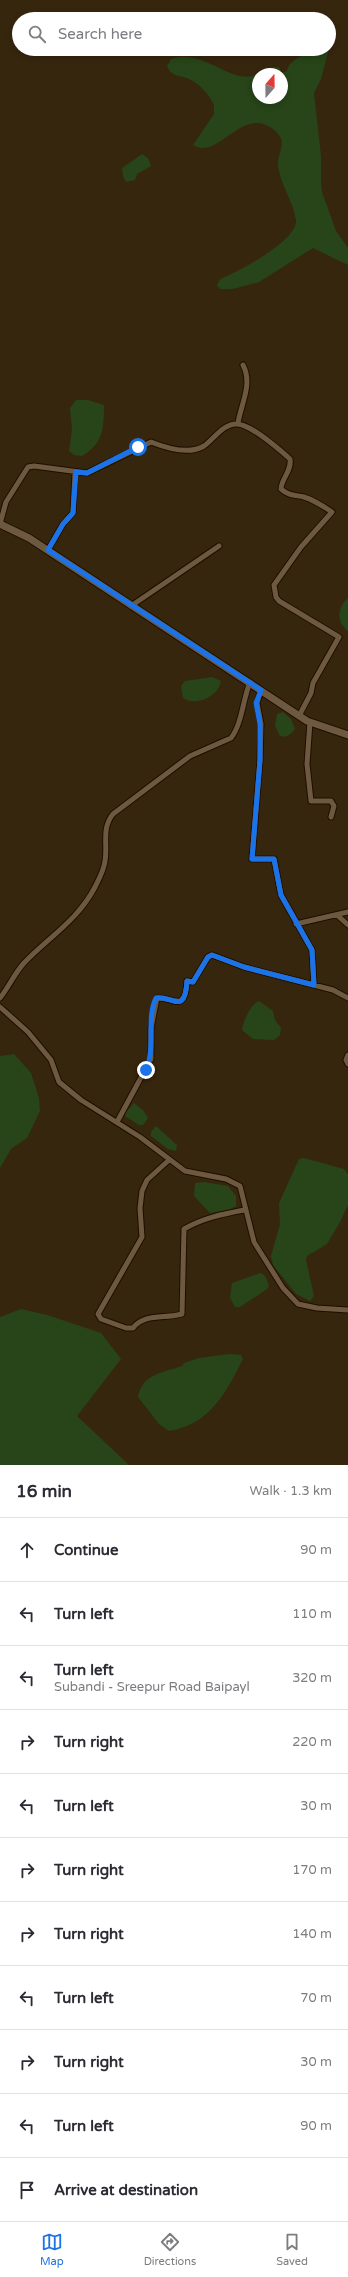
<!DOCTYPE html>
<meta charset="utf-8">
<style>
body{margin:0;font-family:"Varela Round",sans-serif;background:#f2f2f3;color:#2b2b33}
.compass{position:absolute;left:252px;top:68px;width:36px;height:36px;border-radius:50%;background:#fff;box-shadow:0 2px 6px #0003;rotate:20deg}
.stop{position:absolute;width:12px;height:12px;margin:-9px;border:3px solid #1a73e8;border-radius:50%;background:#fff}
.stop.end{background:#1a73e8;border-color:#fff;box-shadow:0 1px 4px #0008}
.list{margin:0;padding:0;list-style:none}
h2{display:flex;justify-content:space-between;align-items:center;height:52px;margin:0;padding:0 16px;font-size:17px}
h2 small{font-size:13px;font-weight:400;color:#7c7c81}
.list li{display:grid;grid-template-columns:26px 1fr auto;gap:12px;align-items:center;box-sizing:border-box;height:64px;padding:0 16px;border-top:1px solid #e1e1e2}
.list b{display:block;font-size:15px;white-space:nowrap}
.list p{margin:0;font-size:13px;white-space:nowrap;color:#7c7c81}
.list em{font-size:13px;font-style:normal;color:#7c7c81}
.icon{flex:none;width:22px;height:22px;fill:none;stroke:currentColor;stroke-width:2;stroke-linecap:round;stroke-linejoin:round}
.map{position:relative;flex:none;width:348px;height:1465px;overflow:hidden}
.search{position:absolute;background:#fff;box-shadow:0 2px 6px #0003;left:12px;right:12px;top:12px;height:44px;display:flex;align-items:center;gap:10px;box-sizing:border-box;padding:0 14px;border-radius:22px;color:#7c7c81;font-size:15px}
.sheet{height:756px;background:#fff}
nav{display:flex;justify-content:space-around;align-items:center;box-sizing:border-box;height:56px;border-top:1px solid #e1e1e2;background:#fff;font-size:11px;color:#7c7c81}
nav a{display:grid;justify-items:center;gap:2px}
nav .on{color:#1a73e8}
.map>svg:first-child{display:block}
.water{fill:#274518}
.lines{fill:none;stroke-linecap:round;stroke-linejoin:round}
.street-casing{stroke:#1e0e00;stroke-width:7}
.secondary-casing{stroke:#1e0e00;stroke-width:9}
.street{stroke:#6d5940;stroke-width:5}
.secondary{stroke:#6d5940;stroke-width:7}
.route{stroke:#1a73e8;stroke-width:5}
</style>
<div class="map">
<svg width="348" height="1465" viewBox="0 0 348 1465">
<rect width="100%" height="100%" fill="#37260e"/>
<!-- water -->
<path class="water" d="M312,49H329L321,79L314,93L321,156V182L322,192L336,231L348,248V265L313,248L259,282L233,289H221L217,286L220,279C237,272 298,241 296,220C293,201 280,184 278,165C277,152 290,142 273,129C242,105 218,161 193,145L214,114V105C209,94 199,83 187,78C178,75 172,77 167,66L171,59C206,48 231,87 258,74V98H282V74H259L269,68L279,67L282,73L287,71C290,58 303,58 312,49Z
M142,154L148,158L151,166L137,174L135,180L126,182L123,176L122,168Z
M76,400H88L104,405C104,428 103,444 82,456L74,455L69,451L72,430L70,408Z
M348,598V631C336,622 337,608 348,598Z
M212,677L221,681C219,696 196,707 183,698L181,686L185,681Z
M283,712L291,719L295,729C290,735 287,738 280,736L275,726L277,714Z
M259,1001L273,1011L275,1020L281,1028L280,1035L274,1040L253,1039L242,1030C243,1021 251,1004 259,1001Z
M14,1054L31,1073L39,1098L40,1111L27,1138L11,1149L0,1168V1056Z
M134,1103L143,1110L148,1118L143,1125H139L125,1116L126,1112Z
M156,1126L177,1145L176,1151L168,1149L151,1136V1132Z
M304,1158L344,1169L348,1174V1205L340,1222L327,1244L307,1256L306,1260L314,1296L310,1301L296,1294L273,1265L271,1256L280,1224L279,1203L299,1159Z
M204,1182L228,1186L236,1196V1206L229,1210L210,1213L194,1196L195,1183Z
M260,1273C266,1274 267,1281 269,1286L267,1289L240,1307H235L230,1298L232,1283Z
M21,1309L47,1315L101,1333L121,1359L77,1416L129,1465H0V1317Z
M229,1354L241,1355L243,1359C226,1393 209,1425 169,1431L159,1424L138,1397C142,1374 162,1373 182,1366L184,1363L199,1358Z"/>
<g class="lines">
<defs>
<path id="street" d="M238,423C241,404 253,384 243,365
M0,524L6,502L28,467L34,466L87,473L151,442C166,448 189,455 204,446C214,439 223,424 236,424C249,423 280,450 290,459C292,471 281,479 281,489C289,496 295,495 304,497C314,500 323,506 332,512L301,547L274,585L276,597L279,601L339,637L313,683L311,693L299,716
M48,550L63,524L73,513L75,473
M131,606L219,546
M261,690L257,703L261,724L260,760L252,859H274L281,895L312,950L314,985
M310,722L307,764L311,801H331L334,806L331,817
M337,915L348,925
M296,924L348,912
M0,998C9,987 14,974 24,963C49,937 78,920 95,887C99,879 104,870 105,861C108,845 101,829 113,814L190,756L231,738C242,724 243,699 250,682
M0,1007L28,1032L51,1060L59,1082L81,1100L140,1137L185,1171L226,1179L240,1186L254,1242L283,1288L298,1304L317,1308L348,1310
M348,1055L346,1060L348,1064
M117,1122L151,1059V1028L157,998C172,996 185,1015 187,981L193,982L208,957L212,955L244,967L333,990L348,998
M169,1160L147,1180L142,1191L140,1208L142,1237L98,1314L101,1319L126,1328H133C144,1313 165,1319 182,1314L184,1229C203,1218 223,1214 244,1210"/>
<path id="secondary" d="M0,524L29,538L307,721L348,735"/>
</defs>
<!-- street casing -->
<use href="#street" class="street-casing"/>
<!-- secondary casing -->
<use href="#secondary" class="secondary-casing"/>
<!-- street -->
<use href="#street" class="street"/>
<!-- secondary -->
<use href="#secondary" class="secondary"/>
</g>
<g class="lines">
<!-- route -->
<path class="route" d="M138,447L87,473L76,472L73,513L63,524L48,550L261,690L256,703L260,724V760L252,859H274L281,895L312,950L314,985L244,967L212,955L208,957L193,982L187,981C185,1016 172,995 156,998C146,1018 156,1048 146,1070"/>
</g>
</svg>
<svg class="compass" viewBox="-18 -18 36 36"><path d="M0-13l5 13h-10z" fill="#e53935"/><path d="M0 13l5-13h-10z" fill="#7c7c81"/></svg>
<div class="stop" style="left:138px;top:447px"></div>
<div class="stop end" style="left:146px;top:1070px"></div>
<div class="search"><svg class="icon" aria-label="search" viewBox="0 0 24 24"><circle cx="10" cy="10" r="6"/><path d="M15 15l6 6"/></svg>Search here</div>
</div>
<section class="sheet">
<h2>16 min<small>Walk · 1.3 km</small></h2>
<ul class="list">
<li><svg class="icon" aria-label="ahead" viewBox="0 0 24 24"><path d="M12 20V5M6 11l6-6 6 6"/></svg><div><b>Continue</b></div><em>90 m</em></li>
<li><svg class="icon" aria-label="left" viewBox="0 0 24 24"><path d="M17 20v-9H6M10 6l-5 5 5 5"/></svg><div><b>Turn left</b></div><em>110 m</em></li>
<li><svg class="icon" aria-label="left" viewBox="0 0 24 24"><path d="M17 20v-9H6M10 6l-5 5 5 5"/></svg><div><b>Turn left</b><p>Subandi - Sreepur Road Baipayl</p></div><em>320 m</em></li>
<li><svg class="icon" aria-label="right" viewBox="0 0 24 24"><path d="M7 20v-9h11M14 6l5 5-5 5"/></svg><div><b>Turn right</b></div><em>220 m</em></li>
<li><svg class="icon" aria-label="left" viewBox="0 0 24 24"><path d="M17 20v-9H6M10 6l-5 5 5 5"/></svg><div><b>Turn left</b></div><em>30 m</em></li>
<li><svg class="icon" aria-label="right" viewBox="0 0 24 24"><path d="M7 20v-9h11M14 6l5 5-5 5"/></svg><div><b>Turn right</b></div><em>170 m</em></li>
<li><svg class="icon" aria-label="right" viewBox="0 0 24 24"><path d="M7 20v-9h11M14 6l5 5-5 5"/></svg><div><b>Turn right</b></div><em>140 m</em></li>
<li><svg class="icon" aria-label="left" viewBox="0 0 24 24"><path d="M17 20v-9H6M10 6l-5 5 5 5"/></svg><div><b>Turn left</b></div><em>70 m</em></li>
<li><svg class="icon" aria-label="right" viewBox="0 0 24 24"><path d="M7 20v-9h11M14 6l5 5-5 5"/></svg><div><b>Turn right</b></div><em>30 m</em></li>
<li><svg class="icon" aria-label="left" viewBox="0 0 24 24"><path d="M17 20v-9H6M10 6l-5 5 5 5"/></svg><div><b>Turn left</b></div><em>90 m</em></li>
<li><svg class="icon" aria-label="arrive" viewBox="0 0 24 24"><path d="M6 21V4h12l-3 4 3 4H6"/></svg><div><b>Arrive at destination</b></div></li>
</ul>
</section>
<nav>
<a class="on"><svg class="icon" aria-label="map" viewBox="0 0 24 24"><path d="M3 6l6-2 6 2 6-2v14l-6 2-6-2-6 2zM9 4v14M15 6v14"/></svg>Map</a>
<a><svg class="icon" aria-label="directions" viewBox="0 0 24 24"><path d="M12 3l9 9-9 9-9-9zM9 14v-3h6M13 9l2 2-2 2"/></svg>Directions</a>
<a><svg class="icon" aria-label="saved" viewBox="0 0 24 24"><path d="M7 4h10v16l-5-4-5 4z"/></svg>Saved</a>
</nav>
